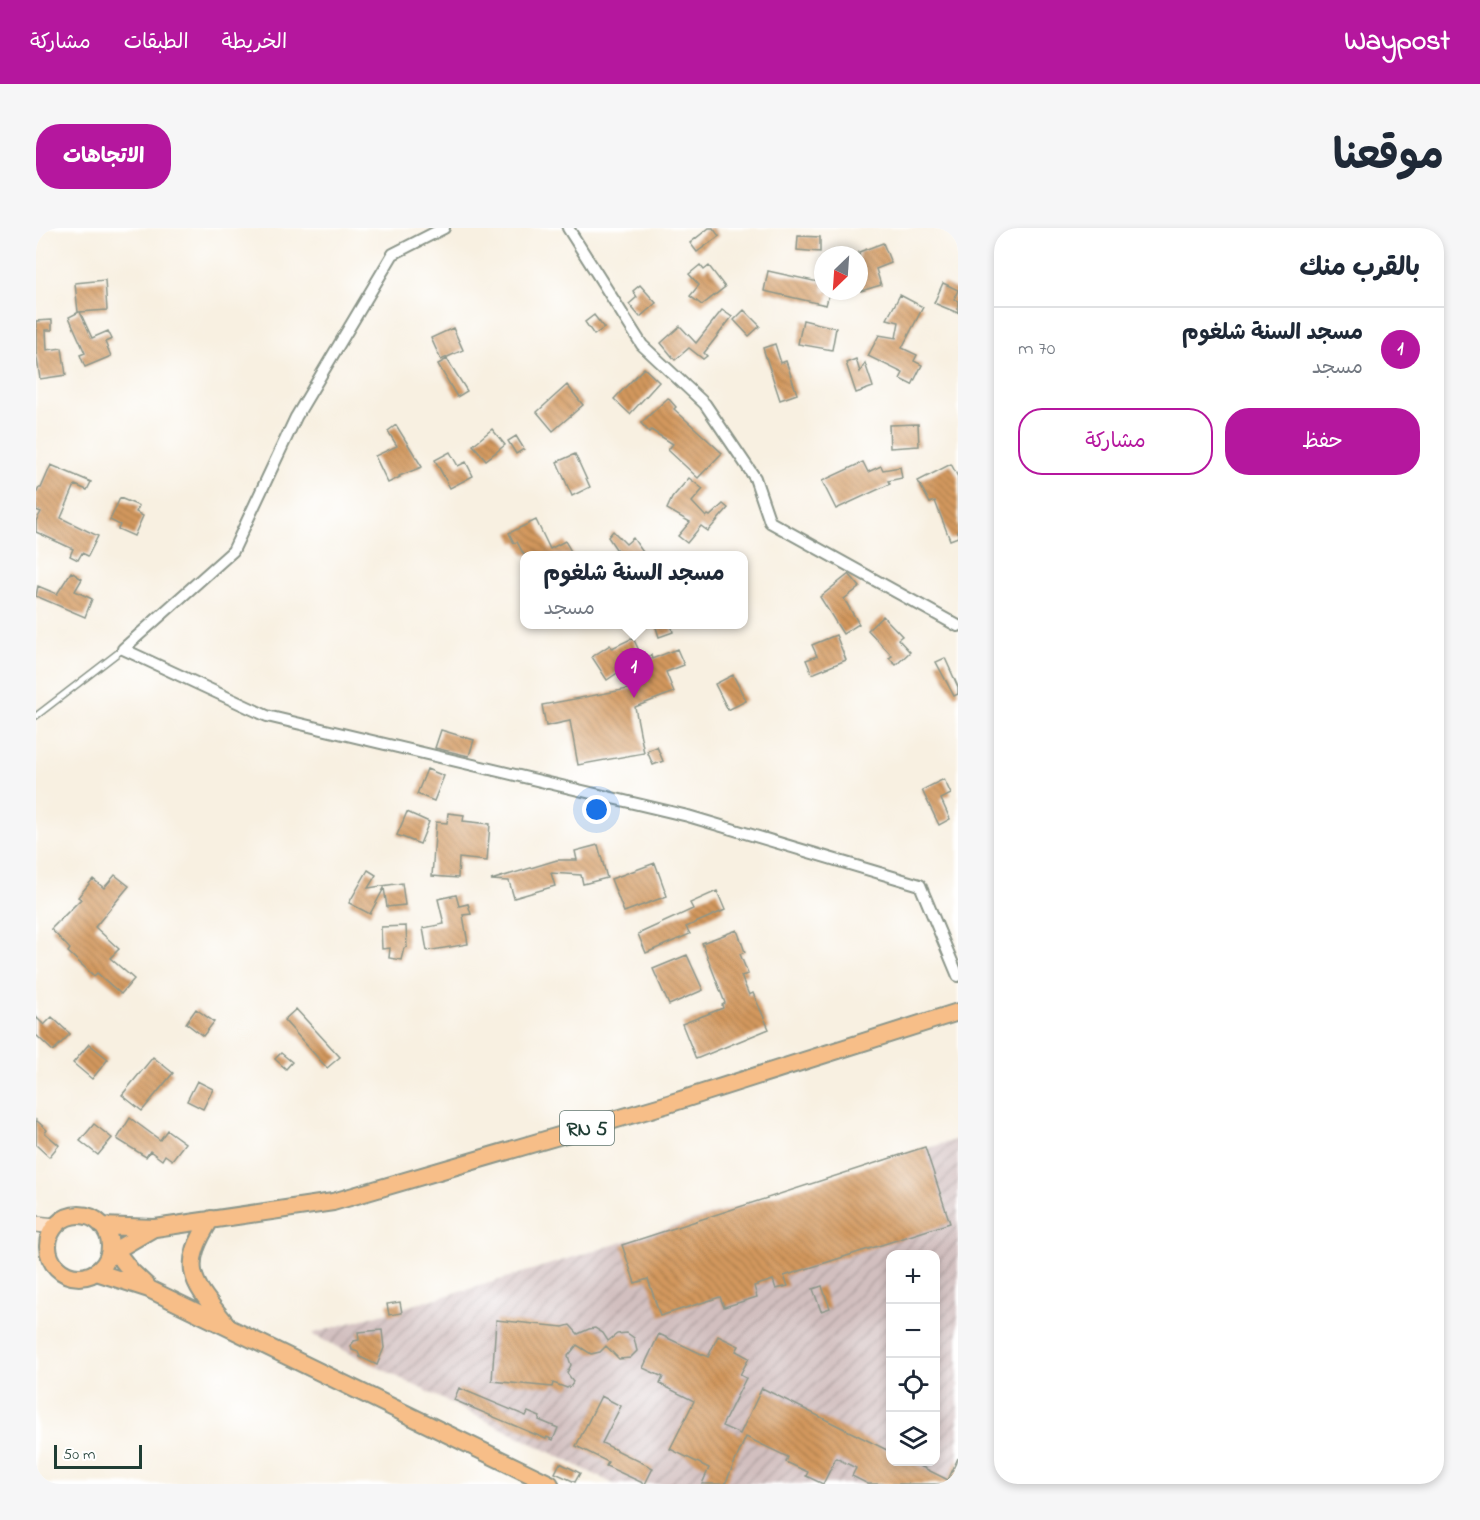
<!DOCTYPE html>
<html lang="ar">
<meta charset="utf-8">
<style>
body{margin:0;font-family:"Indie Flower","Playpen Sans Arabic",sans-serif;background:#f6f6f7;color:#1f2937;direction:rtl}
.controls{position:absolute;right:18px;bottom:18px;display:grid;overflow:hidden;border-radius:12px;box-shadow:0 3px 9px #0003}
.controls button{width:54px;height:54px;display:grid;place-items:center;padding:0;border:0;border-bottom:2px solid #e0e1e3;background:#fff;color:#1f2937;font:30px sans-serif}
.compass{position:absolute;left:778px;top:18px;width:54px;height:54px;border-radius:50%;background:#fff;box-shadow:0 3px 9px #0003;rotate:205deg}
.scale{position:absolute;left:18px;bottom:15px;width:88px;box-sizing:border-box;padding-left:6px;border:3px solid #1f3d34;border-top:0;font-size:16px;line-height:21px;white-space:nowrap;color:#1f3d34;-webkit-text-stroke:4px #fff;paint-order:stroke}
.you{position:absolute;left:561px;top:582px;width:21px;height:21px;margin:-15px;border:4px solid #fff;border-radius:50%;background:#1a73e8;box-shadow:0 0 0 9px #1a73e833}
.badge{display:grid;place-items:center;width:39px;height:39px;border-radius:50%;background:#b5179e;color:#fff;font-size:20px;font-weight:700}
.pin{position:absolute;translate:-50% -50px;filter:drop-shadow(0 2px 3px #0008)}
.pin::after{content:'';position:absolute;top:32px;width:21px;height:18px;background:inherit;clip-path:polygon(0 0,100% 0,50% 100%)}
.popup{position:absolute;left:484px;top:323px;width:228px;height:78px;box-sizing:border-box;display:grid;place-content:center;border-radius:12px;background:#fff;filter:drop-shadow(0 2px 4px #0005);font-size:20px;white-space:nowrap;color:#747a83}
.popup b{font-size:22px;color:#1f2937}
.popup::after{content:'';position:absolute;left:50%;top:100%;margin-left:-12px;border:12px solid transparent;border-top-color:#fff}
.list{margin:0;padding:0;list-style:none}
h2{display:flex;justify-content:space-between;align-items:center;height:78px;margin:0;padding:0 24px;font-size:26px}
h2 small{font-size:20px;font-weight:400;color:#747a83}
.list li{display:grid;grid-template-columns:39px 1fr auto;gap:18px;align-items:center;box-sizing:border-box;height:84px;padding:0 24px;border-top:2px solid #e0e1e3}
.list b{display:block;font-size:22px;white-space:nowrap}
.list p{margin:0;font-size:20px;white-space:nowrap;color:#747a83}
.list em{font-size:20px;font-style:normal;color:#747a83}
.actions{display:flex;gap:12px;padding:18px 24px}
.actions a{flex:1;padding:14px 0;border:2px solid #b5179e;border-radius:24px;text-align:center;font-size:21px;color:#b5179e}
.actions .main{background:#b5179e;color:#fff}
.icon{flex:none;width:33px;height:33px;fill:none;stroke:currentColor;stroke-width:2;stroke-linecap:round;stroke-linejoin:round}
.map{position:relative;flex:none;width:922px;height:1256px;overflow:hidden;direction:ltr;border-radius:24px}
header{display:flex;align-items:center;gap:36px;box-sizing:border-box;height:84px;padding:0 30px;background:#b5179e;color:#fff}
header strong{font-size:28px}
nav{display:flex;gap:33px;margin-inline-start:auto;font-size:21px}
.intro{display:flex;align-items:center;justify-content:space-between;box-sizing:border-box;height:144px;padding:0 36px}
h1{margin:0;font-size:42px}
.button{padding:15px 27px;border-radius:24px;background:#b5179e;color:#fff;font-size:21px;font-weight:700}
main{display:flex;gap:36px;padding:0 36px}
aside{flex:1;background:#fff;border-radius:24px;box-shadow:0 3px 9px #0003}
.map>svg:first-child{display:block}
.industrial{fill:url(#industrial-furrows);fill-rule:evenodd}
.building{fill:url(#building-back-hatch)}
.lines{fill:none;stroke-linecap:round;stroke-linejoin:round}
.service-casing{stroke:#8c968a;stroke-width:8}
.minor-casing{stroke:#8c968a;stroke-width:14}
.secondary-casing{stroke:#8c968a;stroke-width:18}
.primary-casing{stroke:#8c968a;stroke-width:20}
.service{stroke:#fff;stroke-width:5}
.minor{stroke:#fff;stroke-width:10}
.secondary{stroke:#fce5cf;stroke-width:15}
.primary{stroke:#f7be88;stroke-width:16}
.labels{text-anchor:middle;stroke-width:6;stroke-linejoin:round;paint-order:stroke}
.shield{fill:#fff;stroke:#627771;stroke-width:1.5}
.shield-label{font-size:20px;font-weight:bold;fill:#1f3d34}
</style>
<header>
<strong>Waypost</strong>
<nav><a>الخريطة</a><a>الطبقات</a><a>مشاركة</a></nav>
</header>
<div class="intro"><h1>موقعنا</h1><a class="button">الاتجاهات</a></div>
<main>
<aside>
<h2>بالقرب منك<small></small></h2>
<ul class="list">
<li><span class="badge">1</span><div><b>مسجد السنة شلغوم</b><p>مسجد</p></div><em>70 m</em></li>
</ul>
<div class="actions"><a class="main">حفظ</a><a>مشاركة</a></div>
</aside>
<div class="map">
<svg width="922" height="1256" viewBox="0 0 922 1256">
<defs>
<pattern id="industrial-furrows" width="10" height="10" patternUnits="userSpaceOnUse" patternTransform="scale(1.5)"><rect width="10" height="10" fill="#d2bfbf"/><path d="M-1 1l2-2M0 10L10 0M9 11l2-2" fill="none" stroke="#aa9c9c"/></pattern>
<pattern id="building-back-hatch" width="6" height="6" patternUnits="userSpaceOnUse" patternTransform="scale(1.5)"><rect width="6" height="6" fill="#d3985d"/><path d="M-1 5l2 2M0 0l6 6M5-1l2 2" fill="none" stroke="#ab7d4e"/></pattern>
</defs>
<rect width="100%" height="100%" fill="#fff"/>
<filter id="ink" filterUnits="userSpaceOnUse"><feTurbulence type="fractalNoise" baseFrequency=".0167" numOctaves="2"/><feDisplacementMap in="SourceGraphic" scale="12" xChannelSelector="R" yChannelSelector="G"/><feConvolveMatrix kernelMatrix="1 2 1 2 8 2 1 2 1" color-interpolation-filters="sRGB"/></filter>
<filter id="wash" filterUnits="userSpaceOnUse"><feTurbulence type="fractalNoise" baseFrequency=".008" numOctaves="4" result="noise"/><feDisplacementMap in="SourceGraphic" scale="24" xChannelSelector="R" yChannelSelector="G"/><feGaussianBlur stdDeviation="1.35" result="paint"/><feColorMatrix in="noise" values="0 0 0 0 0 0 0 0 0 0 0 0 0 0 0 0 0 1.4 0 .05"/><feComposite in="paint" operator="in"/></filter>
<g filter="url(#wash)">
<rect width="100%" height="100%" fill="#f8f0e1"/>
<!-- industrial -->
<path class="industrial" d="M922,911V1256H578L275,1106L447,1057ZM854,1026H900V1234H854Z"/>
<g id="blocks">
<!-- building -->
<path class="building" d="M673,0H677L683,8L661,24L654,15Z
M762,8L784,9V24L761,22Z
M847,15L855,35L840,41L845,57L825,63L823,24Z
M664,37L668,42L673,38L689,59L666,77L654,68L663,57L653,46Z
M732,43L787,55V63H794L790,77L728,63Z
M69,52L71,82L44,84L56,110L72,103L76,111L69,114L75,128L49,139L44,127L49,125L33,89L43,84H42L39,55Z
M907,55L922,62L918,71L922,73V85L898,75Z
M604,57L620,75L604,89L593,76L601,69L597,63Z
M864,67L887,79L866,120L881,127L878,133L886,137L876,157L864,151L867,145L832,128L843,107L860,110L863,94L851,91Z
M686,82L696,89L668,125L671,128L667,131L653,120L639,132L625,115L644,98L660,115Z
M708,82L724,98L713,108L698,92Z
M558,87L568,100L558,107L549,94Z
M16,92V102H10L11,122L26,120L30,147L4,151L0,124V93Z
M767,92L800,100L796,122L762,116Z
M417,100L427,122L405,132L395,110Z
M739,116L745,135L750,133L761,166L744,172L727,120Z
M411,131L431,163L421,169L402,136Z
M820,131L824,144L829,135L837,159L820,165L810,135Z
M608,140L623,154L594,186L578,171Z
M531,157L547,177L517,203L501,184Z
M632,170L640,179L638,181L686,225L662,250L632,222L637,216L615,202L613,204L605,195Z
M882,196L883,218L854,220L853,197Z
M360,197L386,239L363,248L364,249L352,255L339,228L361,218L352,203Z
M456,201L469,217L450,232L437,217Z
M480,208L488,221L480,226L472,213Z
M414,224L422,238L430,234L437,248L414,260L399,232Z
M539,226L554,259L536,268L521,234Z
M827,234L832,244L845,238L847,242L864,239L866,250L852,253L854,256L800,281L786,253Z
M915,236L922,249V309L914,312L899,273L894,275L882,253Z
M15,237L55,254L51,262L39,257L25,290L62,308L52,328L46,325L42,332L34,328L37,321L0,304V293L5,284L0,282V266L3,260H5Z
M653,250L667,261L656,274L670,289L672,287L674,288L687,276L692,280L672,303L665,298L651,315L642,308L654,294L631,281L636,270Z
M84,270L103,278L100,284L107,288L98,308L82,301L84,297L74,292Z
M500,292L514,321L529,313L537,327H488L481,314L478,315L473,305Z
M577,303L590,316L597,310L609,327H584L572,309Z
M35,344L46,351L39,363L56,371L49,389L0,368L2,358L21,366Z
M813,346L824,359L808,371L823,396L807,406L784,369Z
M847,388L866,408L862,411L874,424L860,437L853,430L856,428L832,402Z
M619,396H635L637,404L623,409Z
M800,407L810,432L776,446L770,432L781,428L776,417Z
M597,410L607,431L615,427L616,431L641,421L648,437L630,444L638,464L599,479L608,525L542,537L534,493L510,498L506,477L603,459L593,437L571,452L556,429L574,417L576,420Z
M909,430L922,459V466L918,468L900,434Z
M697,447L710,473L692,482L679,456Z
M405,502L438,512L433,528L399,520Z
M621,519L627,533L617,537L611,523Z
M391,541L408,548L398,573L381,566Z
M908,551L915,566L905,571L914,591L903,597L886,562Z
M371,584L393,594L384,616L361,607Z
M412,585L428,587L427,593L454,596L451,633L423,630L422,650L396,648L400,594L411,595Z
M562,617L571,650L547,656L545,647L515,645L519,658L478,670L473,653L455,652L521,632H541L539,623Z
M619,635L631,668L588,684L575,651Z
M332,642L340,647L332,660L366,655L369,677L351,679L348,660L334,686L313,675Z
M79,647L93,658L59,699L83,721L74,730L98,751L85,766L61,745L58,748L32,724L34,721L15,701L45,671L42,669L57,651L68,660Z
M681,663L689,682L650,699L654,706L610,725L602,706L657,681L654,675Z
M420,667L423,678L432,676L435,686L427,687L432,716L391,723L387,700L408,696L402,671Z
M370,698L371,719L368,720L365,732L353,730L354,720L346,721L345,699Z
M701,702L709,724L704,726L712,746L705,748L713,767L717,765L733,801L660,831L646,796L687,780L686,777L689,775L666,715Z
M651,727L667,762L633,777L617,741Z
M160,781L178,794L167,808L150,795Z
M260,781L304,829L291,840L248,792Z
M0,789L8,797L16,789L34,806L17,823L0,807Z
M53,816L72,831L56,851L37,835Z
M245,825L256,834L250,841L239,831Z
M117,829L137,845L106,883L86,867Z
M161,853L177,861L167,881L151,873Z
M94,890L124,912L131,902L149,915L136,932L129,927L126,932L114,923L110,929L81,911Z
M0,892L11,902L9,905L23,917L13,929L0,917Z
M58,896L76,910L62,927L44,913Z
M889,919L914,995L748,1048L752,1058L740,1061L737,1052L718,1058L721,1069L688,1079L684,1069L624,1088L612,1051L599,1055L586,1017Z
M786,1058L794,1080L785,1083L777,1061Z
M364,1074L366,1085L353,1087L351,1076Z
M460,1092L527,1099L534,1097L542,1106L553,1101L559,1100L567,1105L572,1113L581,1106L591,1105L598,1110L601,1123L594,1130L583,1131L570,1118L564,1124L555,1126L541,1117L532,1128L535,1137L531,1145L537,1153L535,1158L531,1160L517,1155L516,1159L456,1153Z
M346,1102L348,1120L341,1137L324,1129L322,1124L316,1122L315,1117L318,1113L323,1112L322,1104Z
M623,1106L672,1129L682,1108L703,1118L700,1123L713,1130L704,1147L710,1150L686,1198L704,1206L726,1160L855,1224V1233H874L912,1252L922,1230V1256H832L816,1248L820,1240L800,1230L787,1256L770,1248L772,1244L750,1234L752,1229L710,1209L689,1256H666L673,1240L634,1221L658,1173L624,1156L627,1149L607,1140Z
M423,1160L490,1188L492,1184L504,1189L503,1192L522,1200L517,1212L511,1209L510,1211L418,1172Z
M565,1168L585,1178L566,1215L617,1240L609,1256L570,1238L572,1234L540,1218Z
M524,1235L544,1245L539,1254L519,1245Z"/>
</g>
</g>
<g filter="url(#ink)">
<use href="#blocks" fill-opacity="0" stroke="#8c968a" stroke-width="1.5"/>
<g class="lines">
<defs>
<path id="service" d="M0,488L87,421"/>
<path id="minor" d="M408,0L357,26L260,189L197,323L87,421L231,488L652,588L884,657L922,748
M532,0L606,117L669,176L719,250L734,294L922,398"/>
<path id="secondary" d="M0,996L19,998"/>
<path id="primary" d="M12 1018a31 31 0 1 1 62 0a31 31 0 1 1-62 0Z
M175,991C142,1042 157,1054 191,1097
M66,998L119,1000L297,974L629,877L922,784
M74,1016L95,1043L111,1058
M73,1026L116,1001
M60,1044L113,1061L514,1256"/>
</defs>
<!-- service casing -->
<use href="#service" class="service-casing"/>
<!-- minor casing -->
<use href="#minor" class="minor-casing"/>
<!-- secondary casing -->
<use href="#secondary" class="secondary-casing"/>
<!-- primary casing -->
<use href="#primary" class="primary-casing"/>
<!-- service -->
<use href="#service" class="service"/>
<!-- minor -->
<use href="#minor" class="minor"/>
<!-- secondary -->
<use href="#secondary" class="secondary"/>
<!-- primary -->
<use href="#primary" class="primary"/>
</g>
</g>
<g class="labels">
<!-- shield labels -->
<rect class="shield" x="524" y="883" width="54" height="34" rx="4.5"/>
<g class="shield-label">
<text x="551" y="907">RN 5</text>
</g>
</g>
</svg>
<div class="controls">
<button>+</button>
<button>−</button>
<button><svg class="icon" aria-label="locate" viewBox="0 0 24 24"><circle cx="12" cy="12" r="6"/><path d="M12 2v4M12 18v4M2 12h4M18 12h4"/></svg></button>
<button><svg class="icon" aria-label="layers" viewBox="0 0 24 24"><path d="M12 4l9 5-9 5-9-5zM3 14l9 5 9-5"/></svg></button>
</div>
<svg class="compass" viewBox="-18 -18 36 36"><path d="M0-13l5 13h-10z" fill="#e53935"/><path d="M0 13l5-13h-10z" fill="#747a83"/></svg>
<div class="scale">50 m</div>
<div class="you"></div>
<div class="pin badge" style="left:598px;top:470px">1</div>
<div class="popup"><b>مسجد السنة شلغوم</b>مسجد</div>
</div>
</main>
